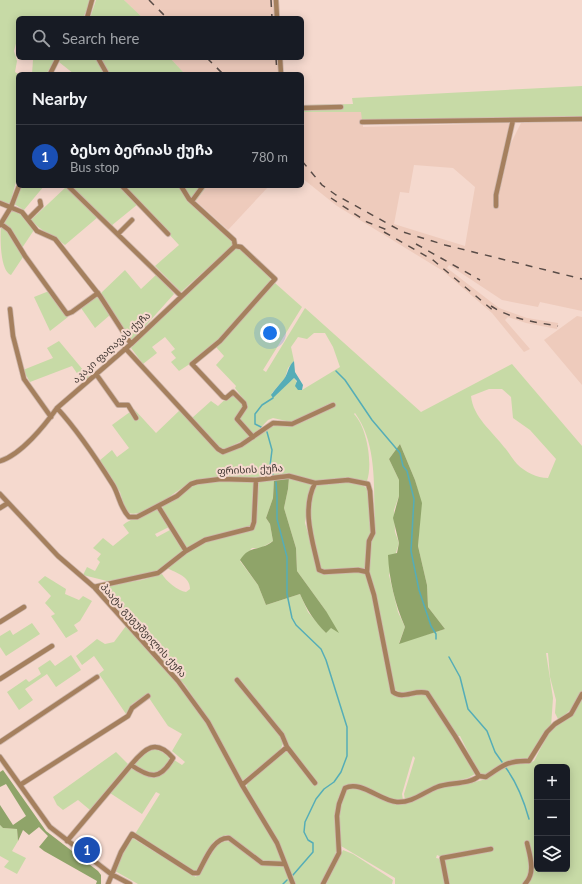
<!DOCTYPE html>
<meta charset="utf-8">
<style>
body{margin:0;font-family:Lato,"Noto Sans Georgian",sans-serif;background:#242831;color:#f1f3f6}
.controls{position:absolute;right:12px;bottom:12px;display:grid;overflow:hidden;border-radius:6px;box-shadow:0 2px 10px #0003}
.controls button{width:36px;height:36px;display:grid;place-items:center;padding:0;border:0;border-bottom:1px solid #363941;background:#171b24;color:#f1f3f6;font:20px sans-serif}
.you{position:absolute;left:270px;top:333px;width:14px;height:14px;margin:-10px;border:3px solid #fff;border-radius:50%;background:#1a73e8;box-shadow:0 0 0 6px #1a73e833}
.badge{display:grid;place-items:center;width:26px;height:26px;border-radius:50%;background:#bcaf9e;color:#fff;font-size:13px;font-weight:700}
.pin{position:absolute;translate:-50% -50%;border:2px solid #fff;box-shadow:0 1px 4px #0006}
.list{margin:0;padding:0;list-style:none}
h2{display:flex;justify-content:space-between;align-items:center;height:52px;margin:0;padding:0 16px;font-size:17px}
h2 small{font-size:13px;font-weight:400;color:#9ea1a6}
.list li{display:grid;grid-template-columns:26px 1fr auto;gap:12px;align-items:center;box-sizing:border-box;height:64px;padding:0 16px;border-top:1px solid #363941}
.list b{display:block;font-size:15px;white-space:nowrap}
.list p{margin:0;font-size:13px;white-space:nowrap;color:#9ea1a6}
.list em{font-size:13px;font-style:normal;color:#9ea1a6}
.icon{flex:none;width:22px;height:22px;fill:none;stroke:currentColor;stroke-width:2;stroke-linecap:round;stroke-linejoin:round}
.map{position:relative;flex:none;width:582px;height:884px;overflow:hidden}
.search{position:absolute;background:#171b24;box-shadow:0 2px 10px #0003;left:16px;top:16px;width:288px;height:44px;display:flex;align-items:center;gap:10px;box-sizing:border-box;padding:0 14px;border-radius:6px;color:#9ea1a6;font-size:15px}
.panel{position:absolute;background:#171b24;box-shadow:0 2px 10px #0003;left:16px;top:72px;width:288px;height:116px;border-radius:6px}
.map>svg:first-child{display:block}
.built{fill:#eecbbc;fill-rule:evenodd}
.green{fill:#c7daa6;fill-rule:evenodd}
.forest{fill:#8fa469}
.water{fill:#55adb7}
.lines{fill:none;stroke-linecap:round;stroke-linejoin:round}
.stream{stroke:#55adb7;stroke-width:1.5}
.minor-casing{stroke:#ceb6ac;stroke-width:6}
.minor{stroke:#a5805e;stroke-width:4.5}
.rail{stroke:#594c47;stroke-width:1.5;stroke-dasharray:7 7;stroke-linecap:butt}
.labels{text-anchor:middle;stroke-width:4;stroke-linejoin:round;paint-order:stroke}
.street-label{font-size:10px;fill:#423833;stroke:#f5d9ce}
</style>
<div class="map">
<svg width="582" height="884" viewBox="0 0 582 884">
<rect width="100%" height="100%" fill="#f5d9ce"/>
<!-- built -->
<path class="built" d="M124,0H279L280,18H143Z
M170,58H282L283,74H185Z
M302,112H362L363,127L510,123L496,188L500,190L511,143L521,123L582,122V311L540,302L538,307L502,300L449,265L447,268L499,308L527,318L558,323L557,329L526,323L508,317L505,320L530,349L524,352L492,313L443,271L337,206L302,178ZM414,165L453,168L475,187L465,246L394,224L400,192L409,193Z
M207,186H269L228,230L196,201Z
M577,316L582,317V385L544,340Z"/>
<!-- green -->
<path class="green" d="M0,0H91L83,18H18V36L14,51L17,61L15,72L18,74V174L10,204L0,201Z
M96,0H124L143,18H90Z
M36,58H57L46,74H32L33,60Z
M61,58H97L106,74H74L59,62Z
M101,58H170L185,74H110Z
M582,86V116L362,120L361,112H302V105L353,104L352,98Z
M20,186H44L24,210L14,204Z
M71,186H121L138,204L111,226Z
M124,186H180L186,198L232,240V246L181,292L155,266L179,245Z
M184,186H207L196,201L191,199Z
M66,187L98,217L65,245C54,236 40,231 31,220Z
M12,209L22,215L34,230L22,248L10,228L4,223Z
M1,226L8,231L23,257L11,275C0,271 0,238 1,226Z
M240,248L270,277L271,281C243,313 216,349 179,371L171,362L176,358L171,352L175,349L165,337L152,347L157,353L143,364L131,348L175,302L187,294L235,249Z
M125,270L141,289L157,274L174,294L131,342L101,293Z
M275,283L302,307L263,370L266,372L305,308L421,412L512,364L582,446V691L572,708L561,719H558L555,713L556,700L550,677L548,653H546L553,698L551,727L529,759L511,760L485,775L479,774L460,736H457L429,692C416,685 403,701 393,687L368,571L370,541L375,533C373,493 379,446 355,413L354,414C367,427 373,464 367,481H314L294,475L198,480C180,484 150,519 128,513L125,509L120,492L99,461L112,450L117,457L129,448L112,425L134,409L156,433L180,410L216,450L222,454C244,449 253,433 270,427C276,425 282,427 289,426C305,423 319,414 334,406L331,403L291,422L273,418L268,420L254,435L240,421V417L247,409V404L235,388L236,386L216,365L224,356L216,347ZM314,333H325L333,347L340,367L302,390L294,378L273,397L272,393L285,378L288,368L294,361L291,347L298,337L307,339ZM489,389H502L511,397L513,418L530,430L556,459L548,478C537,478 525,472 517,464C512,459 509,452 504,447C492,431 473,417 471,396ZM400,444L415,480L421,503L418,546L427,585L428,607L445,629L399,643L405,627L398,612L389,575L399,543L395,532L394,510L399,496V480L389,459Z
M49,291L68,317L50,331L34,297Z
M96,295L100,297L110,315L95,328L81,308Z
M59,341L89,377L83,382L72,366L30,382L23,370L53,358L47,348Z
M231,394H234L244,407L237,415L250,434L248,438L223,450L218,448L192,418L211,401L218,406Z
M289,478L311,484L305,523L320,572C334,578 349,569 364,572L373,594L393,695L402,697L425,693L457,740L475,774L468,778L435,786L418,796L405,800L404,794L415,758L413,756L402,794L403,800C382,802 364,780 344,786L339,796L336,815L337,841L335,860L321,884H296L291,876L281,850L246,788L248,782L285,751L288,752L315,785L288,747L283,735L241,680L238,682L281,737L283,743L280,751L242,781L209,721L185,685L103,594L109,585L142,580L162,574C166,581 178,591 186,592L190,589C190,576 176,573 167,568L187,552L207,541L251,531L254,528L259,483L261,481L274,479L273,498L266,518L270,524L273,541L261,548H252L240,561L258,585L266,605L300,594L308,612L326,633V611L297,571L296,548L284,508L288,489Z
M221,481H253L255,483L251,526L247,528L225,533L186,548L162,509L163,506L193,485Z
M344,482C352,482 365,484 369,491L372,531L368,541L365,569C352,566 332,576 320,568C317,553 300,495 317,485C322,482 337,484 344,482Z
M155,509L158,510L169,527L155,534L157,537L170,530L183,551L158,572L133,578L107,581L83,575L87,567L95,571L100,562L97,559L101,554L93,548L103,538L113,546L129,533L123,525C130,519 145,514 155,509Z
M45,576L66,589L65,594L79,600L83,596L92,601L80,621L74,625L78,631L66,638L51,616L55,614L45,603L51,596L38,582Z
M32,623L40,634L6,656L0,647V636L10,630L13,635Z
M126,626L157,658L207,722L275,843L283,863L263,861L232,838L226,835L214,841L196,871L193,872L135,834L160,794L156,792L142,814L110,793L134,763L154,747L182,765L185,762L172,751L182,734L168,726L149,698L151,696L148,693L132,704L126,714L99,674L104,670L94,656L82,665L76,656L97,639L105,644L114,642Z
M71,655L81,670L56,687L47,674L25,689L33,700L19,710L7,692L26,679L29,682L41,674L38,668L50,660L55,666Z
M582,697V884H526L525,882L522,884H449L444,862L446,859L437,855L436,858L441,859L447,884H395V878L341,846C340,830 334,804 346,790C353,782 390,805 403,803C417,801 427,792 439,788C455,783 473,785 487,778C495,774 502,767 510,764C519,761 526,765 534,761L547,736L554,727L572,716ZM537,767H567V869H537Z
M116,752L128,764L90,810L78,800L63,810L57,805L53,797Z
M0,825L3,828L17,829L18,841L12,851L26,858L17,874L4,867L9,861L0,856Z
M131,839H134L196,877L218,844C233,833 249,858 262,864C267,867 278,865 284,865L292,884H138L115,871V867Z
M343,850L353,854L393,880L392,884H326Z"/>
<!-- forest -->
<path class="forest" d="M400,444L415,480L422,503L418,546L427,585L428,607L445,629L399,644L405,627C395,604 389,579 388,555L397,553L399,543L393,518L399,496V480L389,459Z
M289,478L288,489L284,508L296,548L297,571L326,611L339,633L331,628L326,633C314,621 307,610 300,594L266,605L258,585L240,560C250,544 260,552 273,541L270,524L266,518L273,498L274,479Z
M3,770L46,831L98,871L101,875V884H96L97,881L44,851L39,847L48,836L39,827L29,835L23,830L18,841L17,829L3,828L0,825V805L13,825L26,816L6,784L0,787V772Z"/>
<!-- water -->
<path class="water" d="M294,361L295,372L303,385L302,390H298L295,386L297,381L294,378L273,398L271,395C275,389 280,384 284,379C288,374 288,366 294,361Z"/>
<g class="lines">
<!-- stream -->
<path class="stream" d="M336,371L345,380L372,420L400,453L403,466L407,471L414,499L411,551L419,590L431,626L436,634V639
M261,427L255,424V414L262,405L273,398
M267,432L272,450L270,466L273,474
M276,482L277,497V519L287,557V594L292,618L296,625L321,649L326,660L347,727V756L341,772L334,782L324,789L316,799L305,822L304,832L308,840L313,843V852L293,875
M449,657L460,677L468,709L487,731L495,752L502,762
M506,768C517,783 524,801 529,819
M283,884L287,880"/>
<defs>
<path id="minor" d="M276,0L277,18
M87,18L92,0
M98,58L107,74
M280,58L281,74
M50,74L58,58
M302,108L341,107
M362,122L582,119
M68,186L181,296
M122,186L168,234
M181,186L189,199L234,240L235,246
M192,201L203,186
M0,203L22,212L37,231L55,239L100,296L131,344
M496,206V195L513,120
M28,219L41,206L40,201
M1,224L9,230L25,256L67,314L72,312L98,293
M0,225L11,207L19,186
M118,234L132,220
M235,246L241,247L275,279L220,341L192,364L223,397L226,398L233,392L244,403L245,407L237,419L253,437
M10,309L13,336L24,379L51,417
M125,348L218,449L223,452L241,445L273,423L292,424L333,405
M96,374L118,405H128L136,418
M57,408C78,431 96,458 113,485C119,495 120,508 129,517H137L158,506L177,496L191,484L197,482L221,479L256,480L289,476L315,483L348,480L368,484L370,491L373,533L369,541L367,572L374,595L393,692C403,700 415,689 427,693L455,736L479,776
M0,461C21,455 45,425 57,408L131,344L235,246
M315,483C301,510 313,542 319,570L324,572L358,570L367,572
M0,494L58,556L94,587L178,681L208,722L242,785L277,843L293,884
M158,506L186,551
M0,508L8,503
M94,587L158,573L186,551L205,540L252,528L254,522L256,480
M0,622L24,607
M0,679L52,646
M237,680L282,735L287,747L242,785
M0,742L97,677
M287,747L315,783
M0,757L50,827L111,874L130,884
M479,776L486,777C502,766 508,760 529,761L547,732L555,724L571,714L582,694
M20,785L128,716L132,708L148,696
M67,841L131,765C145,748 156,738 173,758C160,781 150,778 131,765
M108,884L121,852L132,834L193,873H198C205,861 213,837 229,838L262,863L285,864
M323,884L339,853L337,816L339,804L345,788C361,780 380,801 397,802C412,803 424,792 437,787C449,782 469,785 479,776
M447,884L442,858L491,849
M525,884C536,873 530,856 527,843"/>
</defs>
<!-- minor casing -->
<use href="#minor" class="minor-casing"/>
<!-- minor -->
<use href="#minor" class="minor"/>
<!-- rail -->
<path class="rail" d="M149,0L167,18
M271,0L272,18
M207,58L223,74
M276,58L277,74
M302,161L322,185L336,195L403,232L445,245L582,279
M331,198L367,222L390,231
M384,232L433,260L495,312
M416,244L480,280
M491,306C511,319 534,322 558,326"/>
</g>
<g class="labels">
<!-- street labels -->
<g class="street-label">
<text transform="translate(111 347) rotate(-42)" y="4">აკაკი ფაღავას ქუჩა</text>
<text transform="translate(250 469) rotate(-3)" y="4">ფრისის ქუჩა</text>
<text transform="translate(144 630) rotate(48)" y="4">პაატა გუგუშვილის ქუჩა</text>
</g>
</g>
</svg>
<div class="controls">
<button>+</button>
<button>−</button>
<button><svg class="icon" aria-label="layers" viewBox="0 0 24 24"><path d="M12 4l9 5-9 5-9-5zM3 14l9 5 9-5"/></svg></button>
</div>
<div class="you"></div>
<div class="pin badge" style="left:87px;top:850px;background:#1a4fb4">1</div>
<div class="search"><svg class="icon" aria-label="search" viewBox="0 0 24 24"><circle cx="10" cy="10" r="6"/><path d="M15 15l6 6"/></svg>Search here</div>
<section class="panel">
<h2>Nearby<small></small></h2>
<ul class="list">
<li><span class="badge" style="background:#1a4fb4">1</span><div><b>ბესო ბერიას ქუჩა</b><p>Bus stop</p></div><em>780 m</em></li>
</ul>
</section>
</div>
